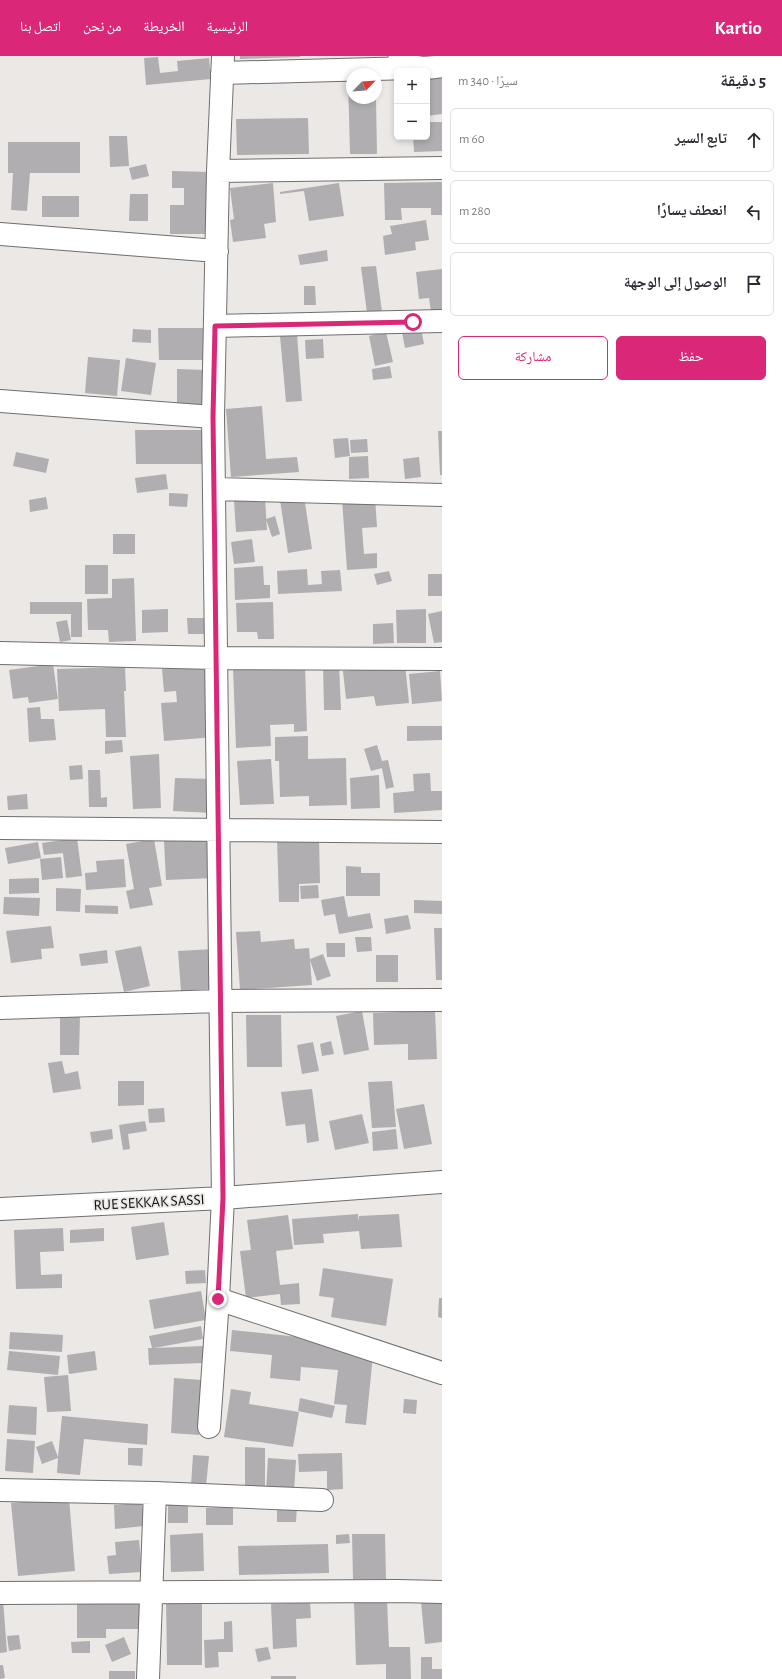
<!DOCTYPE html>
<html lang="ar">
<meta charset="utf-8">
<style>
body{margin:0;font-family:"Alegreya Sans","Noto Naskh Arabic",sans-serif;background:#f7f7f7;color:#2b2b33;direction:rtl}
.controls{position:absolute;right:12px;top:12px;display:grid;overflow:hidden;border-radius:6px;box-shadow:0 2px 6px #0003}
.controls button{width:36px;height:36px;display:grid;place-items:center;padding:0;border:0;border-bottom:1px solid #e1e1e2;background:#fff;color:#2b2b33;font:20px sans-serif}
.compass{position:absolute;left:346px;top:12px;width:36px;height:36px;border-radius:50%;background:#fff;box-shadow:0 2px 6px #0003;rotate:65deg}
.stop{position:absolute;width:12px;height:12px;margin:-9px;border:3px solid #db2777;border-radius:50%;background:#fff}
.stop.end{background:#db2777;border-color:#fff;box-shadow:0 1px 4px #0008}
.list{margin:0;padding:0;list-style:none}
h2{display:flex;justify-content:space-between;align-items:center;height:52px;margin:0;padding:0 16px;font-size:17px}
h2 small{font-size:13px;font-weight:400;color:#7c7c81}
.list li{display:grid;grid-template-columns:26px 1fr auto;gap:12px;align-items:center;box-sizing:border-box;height:64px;margin:0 8px 8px;padding:0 8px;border:1px solid #e1e1e2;border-radius:6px}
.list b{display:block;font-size:15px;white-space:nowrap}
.list em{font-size:13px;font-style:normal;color:#7c7c81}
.actions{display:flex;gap:8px;padding:12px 16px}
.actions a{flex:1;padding:9px 0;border:1px solid #db2777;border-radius:6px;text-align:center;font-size:14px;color:#db2777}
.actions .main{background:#db2777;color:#fff}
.icon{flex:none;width:22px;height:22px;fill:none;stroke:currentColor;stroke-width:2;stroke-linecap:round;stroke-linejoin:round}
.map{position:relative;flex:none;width:442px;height:1623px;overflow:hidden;direction:ltr}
header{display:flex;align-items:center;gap:24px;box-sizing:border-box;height:56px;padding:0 20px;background:#db2777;color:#fff}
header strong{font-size:19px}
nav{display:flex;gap:22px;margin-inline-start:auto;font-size:14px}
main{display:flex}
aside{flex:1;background:#fff}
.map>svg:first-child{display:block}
.building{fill:#b0aeb1}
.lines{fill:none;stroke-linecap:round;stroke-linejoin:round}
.minor-casing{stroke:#716e6d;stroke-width:24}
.minor{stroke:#fff;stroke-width:22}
.route{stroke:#db2777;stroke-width:5}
.labels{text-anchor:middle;stroke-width:3.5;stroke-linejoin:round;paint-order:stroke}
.street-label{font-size:15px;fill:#100f0e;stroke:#ebe8e6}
</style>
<header>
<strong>Kartio</strong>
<nav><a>الرئيسية</a><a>الخريطة</a><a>من نحن</a><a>اتصل بنا</a></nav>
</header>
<main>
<aside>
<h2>5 دقيقة<small>سيرًا · 340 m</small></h2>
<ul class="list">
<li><svg class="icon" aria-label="ahead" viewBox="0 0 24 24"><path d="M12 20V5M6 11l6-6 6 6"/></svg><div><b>تابع السير</b></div><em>60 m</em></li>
<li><svg class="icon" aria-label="left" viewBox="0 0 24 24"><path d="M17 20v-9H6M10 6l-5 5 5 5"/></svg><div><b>انعطف يسارًا</b></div><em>280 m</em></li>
<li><svg class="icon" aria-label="arrive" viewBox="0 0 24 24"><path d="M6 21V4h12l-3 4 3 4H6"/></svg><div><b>الوصول إلى الوجهة</b></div></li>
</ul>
<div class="actions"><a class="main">حفظ</a><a>مشاركة</a></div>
</aside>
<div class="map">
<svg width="442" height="1623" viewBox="0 0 442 1623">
<rect width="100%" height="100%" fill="#ebe8e6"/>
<!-- building -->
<path class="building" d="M240,0H300V1L240,3Z
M158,1L160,17L178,15L177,5L209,2L211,23L146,29L144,2Z
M442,20V58L427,60V22Z
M348,22H352V42H376L377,98H350Z
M308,62L309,98L237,99L236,63Z
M427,66H442V95L414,96L413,81H427Z
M109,80H127L129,110L110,111Z
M8,86H80V117H30L27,155L11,154L13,117H8Z
M146,108L149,120L132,124L129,112Z
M172,115L211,116L210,178H170V149H184V132H172Z
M442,126V159H431V152H401L402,164H385L384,127Z
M273,127L276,166L264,168L266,182L233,186L230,164L234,163L230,132Z
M339,127L344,160L309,165L304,135L280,138V136Z
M130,138H148V165H129Z
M42,140H79V161H42Z
M426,164L429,184L415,186L416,194L385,199L383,180L392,178L390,170Z
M327,194L328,205L300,209L298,199Z
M376,210L382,256L367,257L361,211Z
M442,213V255L431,256L429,242L419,243L416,216Z
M304,230H315L316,249H304Z
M158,272H209V304H159Z
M421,272L424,288L405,292L402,276Z
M133,273L151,274V287L132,286Z
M386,276L393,306L375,310L369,280Z
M297,278L302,345L286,346L280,280Z
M323,283L324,302L306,303L305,284Z
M88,301L120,304L117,340L85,337Z
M126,302L156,307L151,339L121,335Z
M390,310L392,322L373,324L372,313Z
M177,313L207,314V351H177Z
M262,350L266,403L297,401L299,416L231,421L226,353Z
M135,374H209V408H136Z
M438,375H442V419H440Z
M348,382L350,400L335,402L333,383Z
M367,383L368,396L351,397L350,384Z
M16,396L49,403L46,417L13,410Z
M368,400L369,422L349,423V401Z
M419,401L421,421L405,423L403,403Z
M166,418L168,433L137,437L135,422Z
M169,437L188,438L187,451L169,450Z
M304,440L312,493L288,497L280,444Z
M46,441L48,453L30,456L29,444Z
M375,441L377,471L362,472L364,498L377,497V512L347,514L342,443Z
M265,442L267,474L236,476L234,444Z
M275,460L280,478L272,481L266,463Z
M113,478H135V498H113Z
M252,483L255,506L234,508L231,486Z
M85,509H108V538H85Z
M263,510L264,529H270V542L235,544L234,512Z
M307,513L308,529L322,528L321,515L340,514L342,535L278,538L277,515Z
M389,515L392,525L377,529L374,518Z
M428,518H442V540H428Z
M134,522L136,585L109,586L108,574H88L87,543L112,542V523Z
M30,546H82V581H71V558H30Z
M273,546L274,583H258L257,576H237L236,547Z
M168,553V576L142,577V554Z
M426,553V587H397L396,554Z
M442,555V586L434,587L428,558Z
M187,562H206L207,578H188Z
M67,564L71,584L60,586L56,566Z
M393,567L394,587L373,588V568Z
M53,608L58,643L29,647L28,641L13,643L9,614Z
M305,608L307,675L294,676V668L270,669L271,690L236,692L233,611Z
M323,608H339L341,654H324Z
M405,608L409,647L376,650L374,640L346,643L343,615Z
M209,609L215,681L164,685L161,647L177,646L176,635L164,636L162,613Z
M125,611L126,635H124L126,681H106L105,653L59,655L57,613Z
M440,615L442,645L412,648L409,618Z
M40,651L41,663H54L56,684L29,686L27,652Z
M407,670H442V684L407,685Z
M308,680V703L346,702L347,749L309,750V740L280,741L279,705H275V681Z
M122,684L123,696L105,698V685Z
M377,689L382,705L388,704L394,731L386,733L382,712L371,715L364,693Z
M159,698L161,752L133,753L130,700Z
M271,703L274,748L240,749L237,705Z
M82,709L83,723L70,724L69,710Z
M88,714H100L101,742L107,741V751H89Z
M430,717L431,735H442V754L394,757L393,737L414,735L413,718Z
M379,719L380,752L351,753L350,722Z
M175,722L213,723L212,757L173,755Z
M27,738L28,753L8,754L7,740Z
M77,782L82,820L66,822L63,797L44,799L42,787Z
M319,782L320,827L299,828V846H279L277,783Z
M154,783L162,830L149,832L153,849L130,853L126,835L134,833L126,788Z
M213,784L214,822L166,824L164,785Z
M38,786L41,802L8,808L5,792Z
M61,801L63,822L42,824L40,803Z
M124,803L126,831L86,834L85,817L97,816L96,805Z
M346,810L361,811V817H380V840H346Z
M39,822V837L9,838V823Z
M318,829L319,842L301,843L300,830Z
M56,832L81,833L80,856L56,855Z
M344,840L348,861L370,857L373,872L339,878L335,858L324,860L321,844Z
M4,841L40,842L39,860L3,858Z
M414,844L442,845V858L414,857Z
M85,849L118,850V858L85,857Z
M408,859L411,873L386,878L384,863Z
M51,870L54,892L41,893L42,903L11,907L6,875Z
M434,872H442V924H436Z
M260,875L261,886L294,883L295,893L309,892L310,903L323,898L331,920L317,925L310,904L312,929L240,934L236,876Z
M355,881H371L372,895L357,896Z
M326,887H345V901H327Z
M141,890L150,930L124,936L115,895Z
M214,893L217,932L181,935L178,895Z
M107,894L108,907L81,910L79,898Z
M376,899H398V926H376Z
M362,955L369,994L344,999L336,960Z
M435,955L437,1003L408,1004V988L374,989L373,957Z
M246,959H281L282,1011H247Z
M60,960H80L79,999H60Z
M331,985L334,998L322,1000L320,988Z
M313,986L319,1015L302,1018L297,989Z
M62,1005L65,1018L78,1015L81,1033L53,1037L48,1007Z
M118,1025H144V1049L118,1050Z
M392,1025L396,1071L372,1072L368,1026Z
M312,1033L319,1085L307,1087L305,1068L286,1070L281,1036Z
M424,1048L432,1088L404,1093L396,1053Z
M164,1052L165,1066L149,1067L148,1053Z
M362,1058L369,1087L335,1094L329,1065Z
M145,1065L147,1075L128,1078L130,1093L123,1094L119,1069Z
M112,1073L113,1083L92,1087L90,1076Z
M396,1073L398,1093L373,1095L372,1076Z
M358,1158V1165L359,1160L399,1158L402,1191L361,1193L359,1175L323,1178L324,1187L294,1189L292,1163Z
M288,1159L293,1193L276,1195L280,1229L299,1227L300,1248L281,1249L280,1238L246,1242L240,1195L251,1194L247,1164Z
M164,1166L169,1199L136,1204L131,1171Z
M63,1172L64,1195L40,1196L41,1219L62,1218V1232L16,1233L14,1174Z
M104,1172V1185L70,1187V1174Z
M323,1212L393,1223L386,1270L331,1261L334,1242L319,1240Z
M205,1214L206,1227L186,1228L185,1215Z
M201,1235L206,1264L154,1273L149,1244Z
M439,1242H442V1262L438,1261Z
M201,1270L203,1283L154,1292L204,1290V1307L149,1309L148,1292H152L149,1280Z
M232,1274L374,1289L366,1369L345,1367L347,1349L334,1348L338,1314L301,1311L300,1325L270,1322L272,1299L230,1295Z
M10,1276L63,1279L62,1296L9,1293Z
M9,1295L60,1300L58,1319L7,1314Z
M95,1295L97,1314L69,1318L67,1299Z
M68,1319L71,1355L47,1356L44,1321Z
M174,1322L202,1324L199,1379L171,1377Z
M231,1333L251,1336L249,1348L299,1356L293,1391L224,1381Z
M300,1342L335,1350L332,1362L298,1355Z
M404,1343L417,1344L416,1358L403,1357Z
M9,1349L37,1351L36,1379L7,1377Z
M62,1360L148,1368L147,1389L84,1383L80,1419L57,1417L58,1402L42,1408L36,1391L52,1385L58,1401Z
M7,1383L35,1385L33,1417L5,1415Z
M245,1391L265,1392V1434L245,1433Z
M128,1392H143L142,1410L128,1409Z
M342,1397L343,1433L327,1434V1415L299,1416L298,1398Z
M193,1399L209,1400L206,1430L191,1429Z
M268,1402L296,1404L294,1436L266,1434Z
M69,1442L75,1515L18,1520L11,1447Z
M188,1444V1467H168V1445Z
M142,1447L144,1470L115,1473L114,1449Z
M233,1451V1469H206V1452Z
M277,1451H297L296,1466H277Z
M203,1477L204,1515L171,1516L170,1479Z
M349,1478L350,1487L336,1488V1479Z
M352,1478H385L386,1523H353Z
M139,1484L142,1516L109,1518L107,1500L116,1499L115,1486Z
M328,1488L329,1517L239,1519L238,1490Z
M166,1541H202V1609H167Z
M77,1542L142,1543V1573H106V1582H77Z
M0,1544H3L7,1596L0,1597Z
M387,1544L389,1591H410L411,1623H386V1608L356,1609L354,1545Z
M442,1544V1586L425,1588L421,1546Z
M310,1546L311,1562L296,1563L297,1591L273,1593L271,1548Z
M232,1565L233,1596H218L219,1611L205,1612L204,1584L224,1583V1566Z
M19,1579L21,1593L9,1595L7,1580Z
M124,1581L131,1598L112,1606L105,1589Z
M90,1585V1597H72L71,1586Z
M268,1591L271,1603L258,1606L255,1593Z
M421,1601H432V1613H442V1623H421Z
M0,1609H3L5,1622L0,1623Z
M109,1615H135V1623H109Z
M271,1620H296V1623H271Z"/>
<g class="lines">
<defs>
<path id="minor" d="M223,0L218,115L213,361L223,1142L218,1243L442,1317
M399,4C415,13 424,13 442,10
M222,17L412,12
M218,115L442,112
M0,178L217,195
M215,270L442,265
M0,345L213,361
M215,433L442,439
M0,597L216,602L442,603
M0,772L442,776
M0,952L220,945L442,944
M0,1153L223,1142L442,1126
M209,1371L218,1243
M0,1434L155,1437L322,1444
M0,1537L398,1535L442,1536
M148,1623L155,1437"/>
</defs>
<!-- minor casing -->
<use href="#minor" class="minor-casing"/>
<!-- minor -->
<use href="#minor" class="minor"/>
</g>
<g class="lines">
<!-- route -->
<path class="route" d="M218,1243L223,1142L213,361L215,270L413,266"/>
</g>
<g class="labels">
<!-- street labels -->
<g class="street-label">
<text transform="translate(149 1146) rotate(-3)" y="5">RUE SEKKAK SASSI</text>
</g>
</g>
</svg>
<div class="controls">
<button>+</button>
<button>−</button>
</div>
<svg class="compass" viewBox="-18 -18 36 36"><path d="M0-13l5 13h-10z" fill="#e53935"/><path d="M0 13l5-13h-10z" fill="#7c7c81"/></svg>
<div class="stop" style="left:413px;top:266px"></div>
<div class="stop end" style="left:218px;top:1243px"></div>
</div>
</main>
